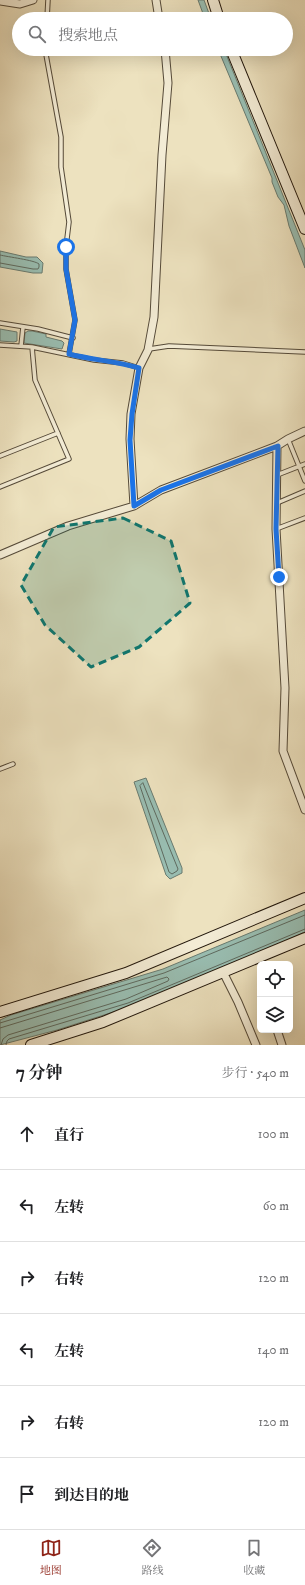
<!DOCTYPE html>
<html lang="zh">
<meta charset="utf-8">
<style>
body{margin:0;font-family:"IM FELL DW Pica","Noto Serif SC",serif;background:#f6f6f6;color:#202124}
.controls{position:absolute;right:12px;bottom:12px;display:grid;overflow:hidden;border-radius:6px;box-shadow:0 4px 16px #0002}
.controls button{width:36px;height:36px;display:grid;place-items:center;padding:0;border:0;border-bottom:1px solid #e0e0e0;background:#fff;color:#202124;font:20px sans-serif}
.stop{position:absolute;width:12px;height:12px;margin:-9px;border:3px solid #1a73e8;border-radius:50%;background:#fff}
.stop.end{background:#1a73e8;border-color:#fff;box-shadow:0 1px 4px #0008}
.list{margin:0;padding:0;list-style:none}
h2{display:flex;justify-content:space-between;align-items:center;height:52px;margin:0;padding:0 16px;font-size:17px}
h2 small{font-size:13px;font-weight:400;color:#757577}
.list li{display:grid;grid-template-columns:26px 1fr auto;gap:12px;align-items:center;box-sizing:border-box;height:72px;padding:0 16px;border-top:1px solid #e0e0e0}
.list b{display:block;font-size:15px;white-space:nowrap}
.list em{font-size:13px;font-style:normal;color:#757577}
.icon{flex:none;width:22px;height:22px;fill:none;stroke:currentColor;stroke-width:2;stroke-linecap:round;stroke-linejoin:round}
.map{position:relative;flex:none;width:305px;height:1045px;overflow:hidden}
.search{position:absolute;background:#fff;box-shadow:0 4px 16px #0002;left:12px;right:12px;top:12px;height:44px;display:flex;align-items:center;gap:10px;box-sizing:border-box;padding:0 14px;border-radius:22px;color:#757577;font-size:15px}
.sheet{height:484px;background:#fff}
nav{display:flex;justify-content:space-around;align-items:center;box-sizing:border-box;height:56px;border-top:1px solid #e0e0e0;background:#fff;font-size:11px;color:#757577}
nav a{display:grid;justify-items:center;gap:2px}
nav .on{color:#8f2418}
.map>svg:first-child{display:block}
.water{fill:#99beb2;stroke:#697b70}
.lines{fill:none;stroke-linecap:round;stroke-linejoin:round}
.shore{stroke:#5e6a5f;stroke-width:1}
.lane-casing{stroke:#554a39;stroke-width:5.5}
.street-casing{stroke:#554a39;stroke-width:9}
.secondary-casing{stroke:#22170c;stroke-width:12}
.lane{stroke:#f3ecd5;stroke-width:3.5}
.street{stroke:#f3ecd5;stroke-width:7}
.secondary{stroke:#f3ecd5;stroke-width:10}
.route{stroke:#1a73e8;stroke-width:5}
.marked{fill:#0f766e;fill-opacity:0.2;stroke:#0f766e;stroke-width:3;stroke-dasharray:8 5;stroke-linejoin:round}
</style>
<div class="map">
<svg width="305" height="1045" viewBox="0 0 305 1045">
<rect width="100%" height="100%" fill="#ede2bf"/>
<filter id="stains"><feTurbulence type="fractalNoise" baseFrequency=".005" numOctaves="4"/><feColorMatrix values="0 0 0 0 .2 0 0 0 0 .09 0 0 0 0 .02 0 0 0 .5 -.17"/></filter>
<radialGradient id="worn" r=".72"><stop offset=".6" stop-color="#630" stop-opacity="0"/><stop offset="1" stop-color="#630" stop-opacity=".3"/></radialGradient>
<!-- water -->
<path class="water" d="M198,0H204L211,19H205Z
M218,49H224L305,250V268L289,226L284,205L278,197L272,182V178Z
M0,251L26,257H37L43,263L42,273H33L0,267Z
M0,329L17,332V341L14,342L0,341Z
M28,331H32L46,334V337L62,341L64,343L62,349L24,343L25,333Z
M146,778L182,868V873L170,879L166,875L134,782Z
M305,910V932L288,940L129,1007L57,1030L0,1045V1020L11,1015L163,969Z"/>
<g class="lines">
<!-- shore -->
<path class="shore" d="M0,255C8,257 34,260 39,264V267L38,269H33L0,263
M143,783L178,869L177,871L172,874L169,872L140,786Z
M0,1023L164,973L305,915
M0,1028L167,977L169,979L168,981L126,999L8,1035L3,1039L1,1045
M6,1045L7,1041L9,1039L128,1003L305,929"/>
<defs>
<path id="lane" d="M47,19L48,0
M45,49L61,137V167L69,222L66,247V269L75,320L69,354
M0,323L38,329L73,338
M0,345L32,347L94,360L123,363L139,368
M21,346L23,327
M149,349L169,346L305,352
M288,439L305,481
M0,456L58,433
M277,475L305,464
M0,487L69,459L35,380L32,347
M277,503L305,491
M276,529L305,518
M0,769L13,764"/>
<path id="street" d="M156,0L159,19
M0,1L20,4L33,0
M277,446L276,529L285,688L283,751L305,810
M134,506L130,439L131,414L139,368L148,350L154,317L162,155L168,83L165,49
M0,555L68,526L134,506L161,490L277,446L288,439L305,431
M221,973L224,974L238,1002L256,1045
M277,1030L282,1045"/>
<path id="secondary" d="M213,0L219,19
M231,49L305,229
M0,1012L126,973L305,898
M31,1045L103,1022L305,938"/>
</defs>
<!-- lane casing -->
<use href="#lane" class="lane-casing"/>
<!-- street casing -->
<use href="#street" class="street-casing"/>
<!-- secondary casing -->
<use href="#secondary" class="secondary-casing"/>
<!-- lane -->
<use href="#lane" class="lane"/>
<!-- street -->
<use href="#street" class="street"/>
<!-- secondary -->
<use href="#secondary" class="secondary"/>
</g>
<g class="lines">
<!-- route -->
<path class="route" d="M66,247V269L75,320L69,354C92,360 116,361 139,368L132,414L130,440L134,506L161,490L278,446L276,529L279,577"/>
</g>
<!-- marked area -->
<path class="marked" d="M123,518L171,541L190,603L139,647L91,667L45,625L21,585L54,527Z"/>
<rect width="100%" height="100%" filter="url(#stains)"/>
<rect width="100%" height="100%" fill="url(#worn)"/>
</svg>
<div class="controls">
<button><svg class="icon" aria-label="locate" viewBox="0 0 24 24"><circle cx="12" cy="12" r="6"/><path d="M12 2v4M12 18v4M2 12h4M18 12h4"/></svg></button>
<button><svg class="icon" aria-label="layers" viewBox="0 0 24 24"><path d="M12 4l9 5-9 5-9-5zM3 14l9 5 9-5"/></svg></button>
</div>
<div class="stop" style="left:66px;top:247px"></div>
<div class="stop end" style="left:279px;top:577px"></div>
<div class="search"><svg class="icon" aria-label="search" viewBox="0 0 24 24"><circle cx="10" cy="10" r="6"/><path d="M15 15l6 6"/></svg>搜索地点</div>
</div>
<section class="sheet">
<h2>7 分钟<small>步行 · 540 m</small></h2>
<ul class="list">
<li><svg class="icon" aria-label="ahead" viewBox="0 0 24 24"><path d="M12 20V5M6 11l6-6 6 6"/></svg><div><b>直行</b></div><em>100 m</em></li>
<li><svg class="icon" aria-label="left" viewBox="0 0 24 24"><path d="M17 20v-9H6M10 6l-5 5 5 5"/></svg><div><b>左转</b></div><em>60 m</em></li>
<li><svg class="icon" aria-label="right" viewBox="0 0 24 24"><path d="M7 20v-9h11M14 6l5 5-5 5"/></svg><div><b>右转</b></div><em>120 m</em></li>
<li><svg class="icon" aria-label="left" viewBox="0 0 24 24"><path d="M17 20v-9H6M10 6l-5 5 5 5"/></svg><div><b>左转</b></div><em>140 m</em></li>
<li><svg class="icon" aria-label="right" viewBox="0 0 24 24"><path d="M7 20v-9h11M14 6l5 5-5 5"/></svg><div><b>右转</b></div><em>120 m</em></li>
<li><svg class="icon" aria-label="arrive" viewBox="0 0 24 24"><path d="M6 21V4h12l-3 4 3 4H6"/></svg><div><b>到达目的地</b></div></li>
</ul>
</section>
<nav>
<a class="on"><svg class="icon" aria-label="map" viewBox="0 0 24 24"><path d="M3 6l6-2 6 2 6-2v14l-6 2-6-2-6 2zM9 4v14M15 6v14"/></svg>地图</a>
<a><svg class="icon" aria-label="directions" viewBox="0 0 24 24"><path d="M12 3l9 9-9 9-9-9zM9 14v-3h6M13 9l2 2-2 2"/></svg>路线</a>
<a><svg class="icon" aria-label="saved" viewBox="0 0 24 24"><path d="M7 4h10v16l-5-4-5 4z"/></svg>收藏</a>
</nav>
